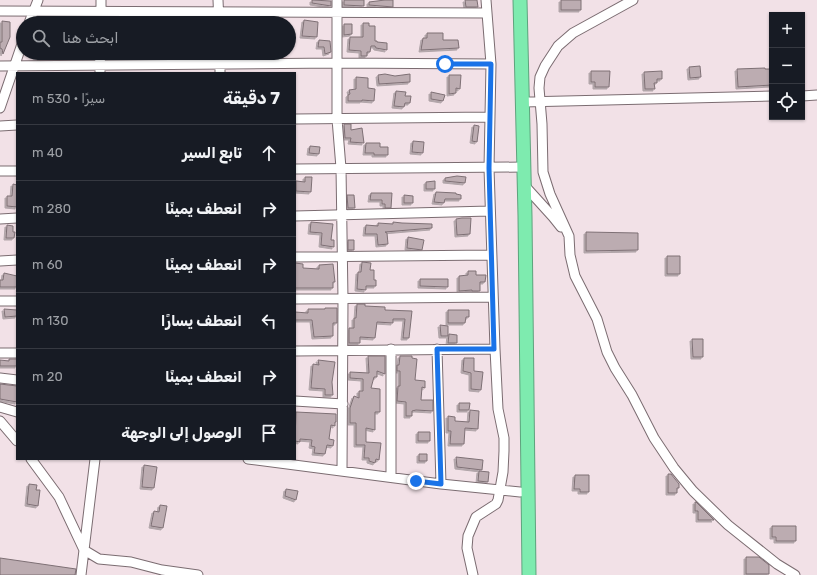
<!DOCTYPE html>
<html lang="ar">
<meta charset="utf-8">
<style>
body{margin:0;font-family:Rubik,Cairo,sans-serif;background:#20242c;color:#f1f3f6;direction:rtl}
.controls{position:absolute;right:12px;top:12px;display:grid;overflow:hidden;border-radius:0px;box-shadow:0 1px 3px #0004}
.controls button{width:36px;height:36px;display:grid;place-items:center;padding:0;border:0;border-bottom:1px solid #363941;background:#171b24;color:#f1f3f6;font:20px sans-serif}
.stop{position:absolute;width:12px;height:12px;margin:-9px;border:3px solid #1a73e8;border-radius:50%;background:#fff}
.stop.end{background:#1a73e8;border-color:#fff;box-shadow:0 1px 4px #0008}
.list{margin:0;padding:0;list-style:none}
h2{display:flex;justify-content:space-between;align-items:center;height:52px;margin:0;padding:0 16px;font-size:17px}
h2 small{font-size:13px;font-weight:400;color:#9ea1a6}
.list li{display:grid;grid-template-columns:26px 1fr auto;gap:12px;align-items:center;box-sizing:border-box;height:56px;padding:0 16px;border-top:1px solid #363941}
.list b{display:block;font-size:15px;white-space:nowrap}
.list em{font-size:13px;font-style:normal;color:#9ea1a6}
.icon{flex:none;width:22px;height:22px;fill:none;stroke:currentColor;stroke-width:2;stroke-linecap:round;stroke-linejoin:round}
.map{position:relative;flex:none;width:817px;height:575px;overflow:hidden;direction:ltr}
.search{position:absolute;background:#171b24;box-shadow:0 1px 3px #0004;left:16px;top:16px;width:280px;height:44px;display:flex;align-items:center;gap:10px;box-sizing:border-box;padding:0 14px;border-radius:22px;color:#9ea1a6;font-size:15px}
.panel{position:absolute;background:#171b24;box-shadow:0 1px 3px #0004;left:16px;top:72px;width:280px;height:388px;border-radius:0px;direction:rtl}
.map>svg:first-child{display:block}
.building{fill:#bcacb1;stroke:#7e7075;filter:url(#shadow)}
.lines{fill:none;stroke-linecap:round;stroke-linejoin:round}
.minor-casing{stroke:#7b6c71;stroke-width:11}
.highway-casing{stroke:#5ea37d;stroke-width:15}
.minor{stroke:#fff;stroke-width:9}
.highway{stroke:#7eebaf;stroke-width:13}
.route{stroke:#1a73e8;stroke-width:5}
</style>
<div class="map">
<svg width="817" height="575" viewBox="0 0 817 575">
<defs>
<filter id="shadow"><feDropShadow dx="-2" dy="2" stdDeviation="0" flood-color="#0004"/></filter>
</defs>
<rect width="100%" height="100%" fill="#f2e1e7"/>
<!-- building -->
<path class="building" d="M312,0L331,1V6L312,3Z
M344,0H364V6L344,5Z
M385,0H393V7L369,5V2Z
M465,0H477L478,7H466Z
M561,0H581V10H561Z
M47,17H67L66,23H46Z
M203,18H213V23H203Z
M304,20L318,22L317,37L302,36Z
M2,21L10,22V37L3,54L2,49L0,48V42H2Z
M363,23H369V26H375V41H377V42L387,43V50L376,48L375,46H371L370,52H367V56H361V51L349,50L350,37H363Z
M344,24H352V34L344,35Z
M427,33H443V40H458L459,48L421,50L423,38H427Z
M319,40L330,41L331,52L325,54L324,47H318Z
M41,53H66V59L39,60Z
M235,53H246L245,58H234Z
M700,66L701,77L690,78L689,67Z
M765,68V69H772V85L738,87L737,69Z
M591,71H610L609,87H595V82H591Z
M662,71V79H657V83H654L655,89H645L644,72Z
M385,74L395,76L410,74V82L379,84L378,75Z
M449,75H461L460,89L456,88V93L449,94Z
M356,77L368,78V88L375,89L374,101L362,100V101H348V95L350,94L349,90L356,89Z
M396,91L406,92L405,96H411L410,103H405L404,107L394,106Z
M431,92L445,95L443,101L431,99Z
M344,124H351V130L362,128L364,143L350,142L351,138H345Z
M474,125L479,126L477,142L472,141Z
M413,141L424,142L423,153L412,152Z
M366,143H380V147H388V155H374V153H365Z
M310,146L320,147L319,154L309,153Z
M457,176L466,177L465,183L445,181V178Z
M305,177H312L311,192L296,191V181L305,182Z
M435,181V189H426V182Z
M13,184L17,185V207L7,206V196H12Z
M436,192L456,193V194L461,195V199H445L444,203L434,202Z
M371,193H392L391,208H385V204H382V200H370Z
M347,195H354L355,208H348Z
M404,195L413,196V203H404Z
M462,218H471L470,234L457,235L456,219Z
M311,222L333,224L331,240H334V247L321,245L322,233L310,232Z
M393,222L402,223L432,224V228L385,232L387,233L388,244L378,245L377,234H365L366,225L378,226V223L393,224Z
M7,225L13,226V232H15L14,238H6Z
M586,232L638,233V250L586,251Z
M408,237L424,240L422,250L407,248Z
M348,240H354V250H348Z
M667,256H680V274H667Z
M362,262L371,263L370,270H374V280H376V286H366V290L357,289L358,272H361Z
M295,263L303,264V268L319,269V265L333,264L335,282H333V288H295Z
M468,271H476V275H486L485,282H480V291H472V290L459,291V276L468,275Z
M4,273L17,276V287H0V280H3Z
M420,279H448V287L420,286Z
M357,304H365V306L385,307V310L412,311L409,338H403L405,319H393V323L377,322L375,338L360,337V343H349V328H354V318H356Z
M325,308H337V323H333V336L314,337L312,320H295V312L308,313V309H325Z
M4,309L17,310V316L5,317Z
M448,310H469V317H466L465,323H448Z
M440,325L448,326V336H441Z
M449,334L457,335V343H448Z
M692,339H703V357H693Z
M368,356H385V374L377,371V377H374L371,388L380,389V412H375V430L366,428V442L381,443L379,460L376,459L375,463L369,461V458H364L365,445H356V423H350V408L354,396L359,398V391H363V379L350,378V372L369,373Z
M400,356H412V358L417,359L415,380L425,381V388L422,387L421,400H433V411L416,410L412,411V416H406V402L397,401L398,386H400V371H397V365H399Z
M464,358H474V371L483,372L481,390L471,389V373L463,371Z
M9,359H17V366H0V360L9,361Z
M318,360L335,362L332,382L333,395H325V389L311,388L313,364L319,365Z
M0,384L17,386V402L0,399Z
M459,403H470L469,410H459Z
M470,410L479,411L478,429L465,428L464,444H450L451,431H448V416L455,417V421L469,422Z
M296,412L336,414V422H335V426L331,425L329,439L334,440L333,446L327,445L325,454L314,453L315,447L311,446L312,440L300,439V442L295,441Z
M418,432H430V441H418Z
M419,454H427V461H419Z
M456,457L483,460L482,470L457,467Z
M144,465L157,467L154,488L142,487Z
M479,471L489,472L488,482L478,481Z
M668,474H671L679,484V488H677V493H668Z
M575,475H589V492H580V489H574Z
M29,484L37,485L36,490H40L38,506L27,504Z
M286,489L298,491L296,500L285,496Z
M695,502H696L714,520H698V511H695Z
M160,505L167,506L163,528L151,526L154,511L159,512Z
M772,526H796V541H776V537H772Z
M746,557H759L769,565V574H746Z
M0,558L76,569L75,575H0Z"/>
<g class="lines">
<defs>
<path id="minor" d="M218,0L219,23
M337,0V119L341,168L343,299L342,471
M633,0L573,33L558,46L545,66L540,77L539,88L542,124L543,172L550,194L569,236L570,255L575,276L597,319L607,352L615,368L632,395L654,438L674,468L693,491L728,525L777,564L795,575
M0,11L487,13
M29,23L38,0
M101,23V0
M220,53V73
M0,66L337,63L491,64
M100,73V53
M802,96L817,95
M523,102L772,96
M0,108L23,41
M295,119L490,117
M0,126L17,125
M295,169L524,167
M0,171H17
M524,185L553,217L561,227
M295,216L490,211
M0,219L17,218
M295,257L491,255
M0,261L17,260
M295,299L493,297
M0,301H17
M437,349L441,484
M295,351L495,349
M0,353H17
M0,378L17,380
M295,401L343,404
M0,407L17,412
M0,421L17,441
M31,459L59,497L84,550L99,559L131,562L162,570L198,575
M248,459L441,484L520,492
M391,477V349
M81,575L95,459
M473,575L467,548L468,536L476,517L496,504L498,500L503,472L504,451V438L498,409L495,349L489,168L491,64L486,0"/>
<path id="highway" d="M520,0L525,216L529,575"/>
</defs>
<!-- minor casing -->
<use href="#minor" class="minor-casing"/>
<!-- highway casing -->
<use href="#highway" class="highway-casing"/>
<!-- minor -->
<use href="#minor" class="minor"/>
<!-- highway -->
<use href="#highway" class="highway"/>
</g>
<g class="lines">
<!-- route -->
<path class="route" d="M416,481L441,484L437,349H494L489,168L491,64H445"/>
</g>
</svg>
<div class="controls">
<button>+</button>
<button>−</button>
<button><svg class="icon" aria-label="locate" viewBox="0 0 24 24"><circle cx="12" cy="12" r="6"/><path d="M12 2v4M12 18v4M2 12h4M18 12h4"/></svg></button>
</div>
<div class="stop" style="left:445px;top:64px"></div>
<div class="stop end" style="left:416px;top:481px"></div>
<div class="search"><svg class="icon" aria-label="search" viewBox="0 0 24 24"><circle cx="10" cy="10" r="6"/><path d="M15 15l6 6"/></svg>ابحث هنا</div>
<section class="panel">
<h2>7 دقيقة<small>سيرًا · 530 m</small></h2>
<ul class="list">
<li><svg class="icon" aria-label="ahead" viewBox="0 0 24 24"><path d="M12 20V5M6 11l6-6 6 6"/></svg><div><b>تابع السير</b></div><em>40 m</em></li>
<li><svg class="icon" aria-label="right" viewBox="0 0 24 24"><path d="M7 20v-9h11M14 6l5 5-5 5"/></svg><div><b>انعطف يمينًا</b></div><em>280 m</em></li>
<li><svg class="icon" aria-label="right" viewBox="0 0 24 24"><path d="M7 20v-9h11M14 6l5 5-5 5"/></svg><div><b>انعطف يمينًا</b></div><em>60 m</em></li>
<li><svg class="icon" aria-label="left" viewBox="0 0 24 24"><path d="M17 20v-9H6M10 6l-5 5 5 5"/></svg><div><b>انعطف يسارًا</b></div><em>130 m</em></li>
<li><svg class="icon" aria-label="right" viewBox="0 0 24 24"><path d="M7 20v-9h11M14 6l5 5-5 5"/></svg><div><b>انعطف يمينًا</b></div><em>20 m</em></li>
<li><svg class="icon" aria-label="arrive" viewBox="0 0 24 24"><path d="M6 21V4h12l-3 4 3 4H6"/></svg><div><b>الوصول إلى الوجهة</b></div></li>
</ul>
</section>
</div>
